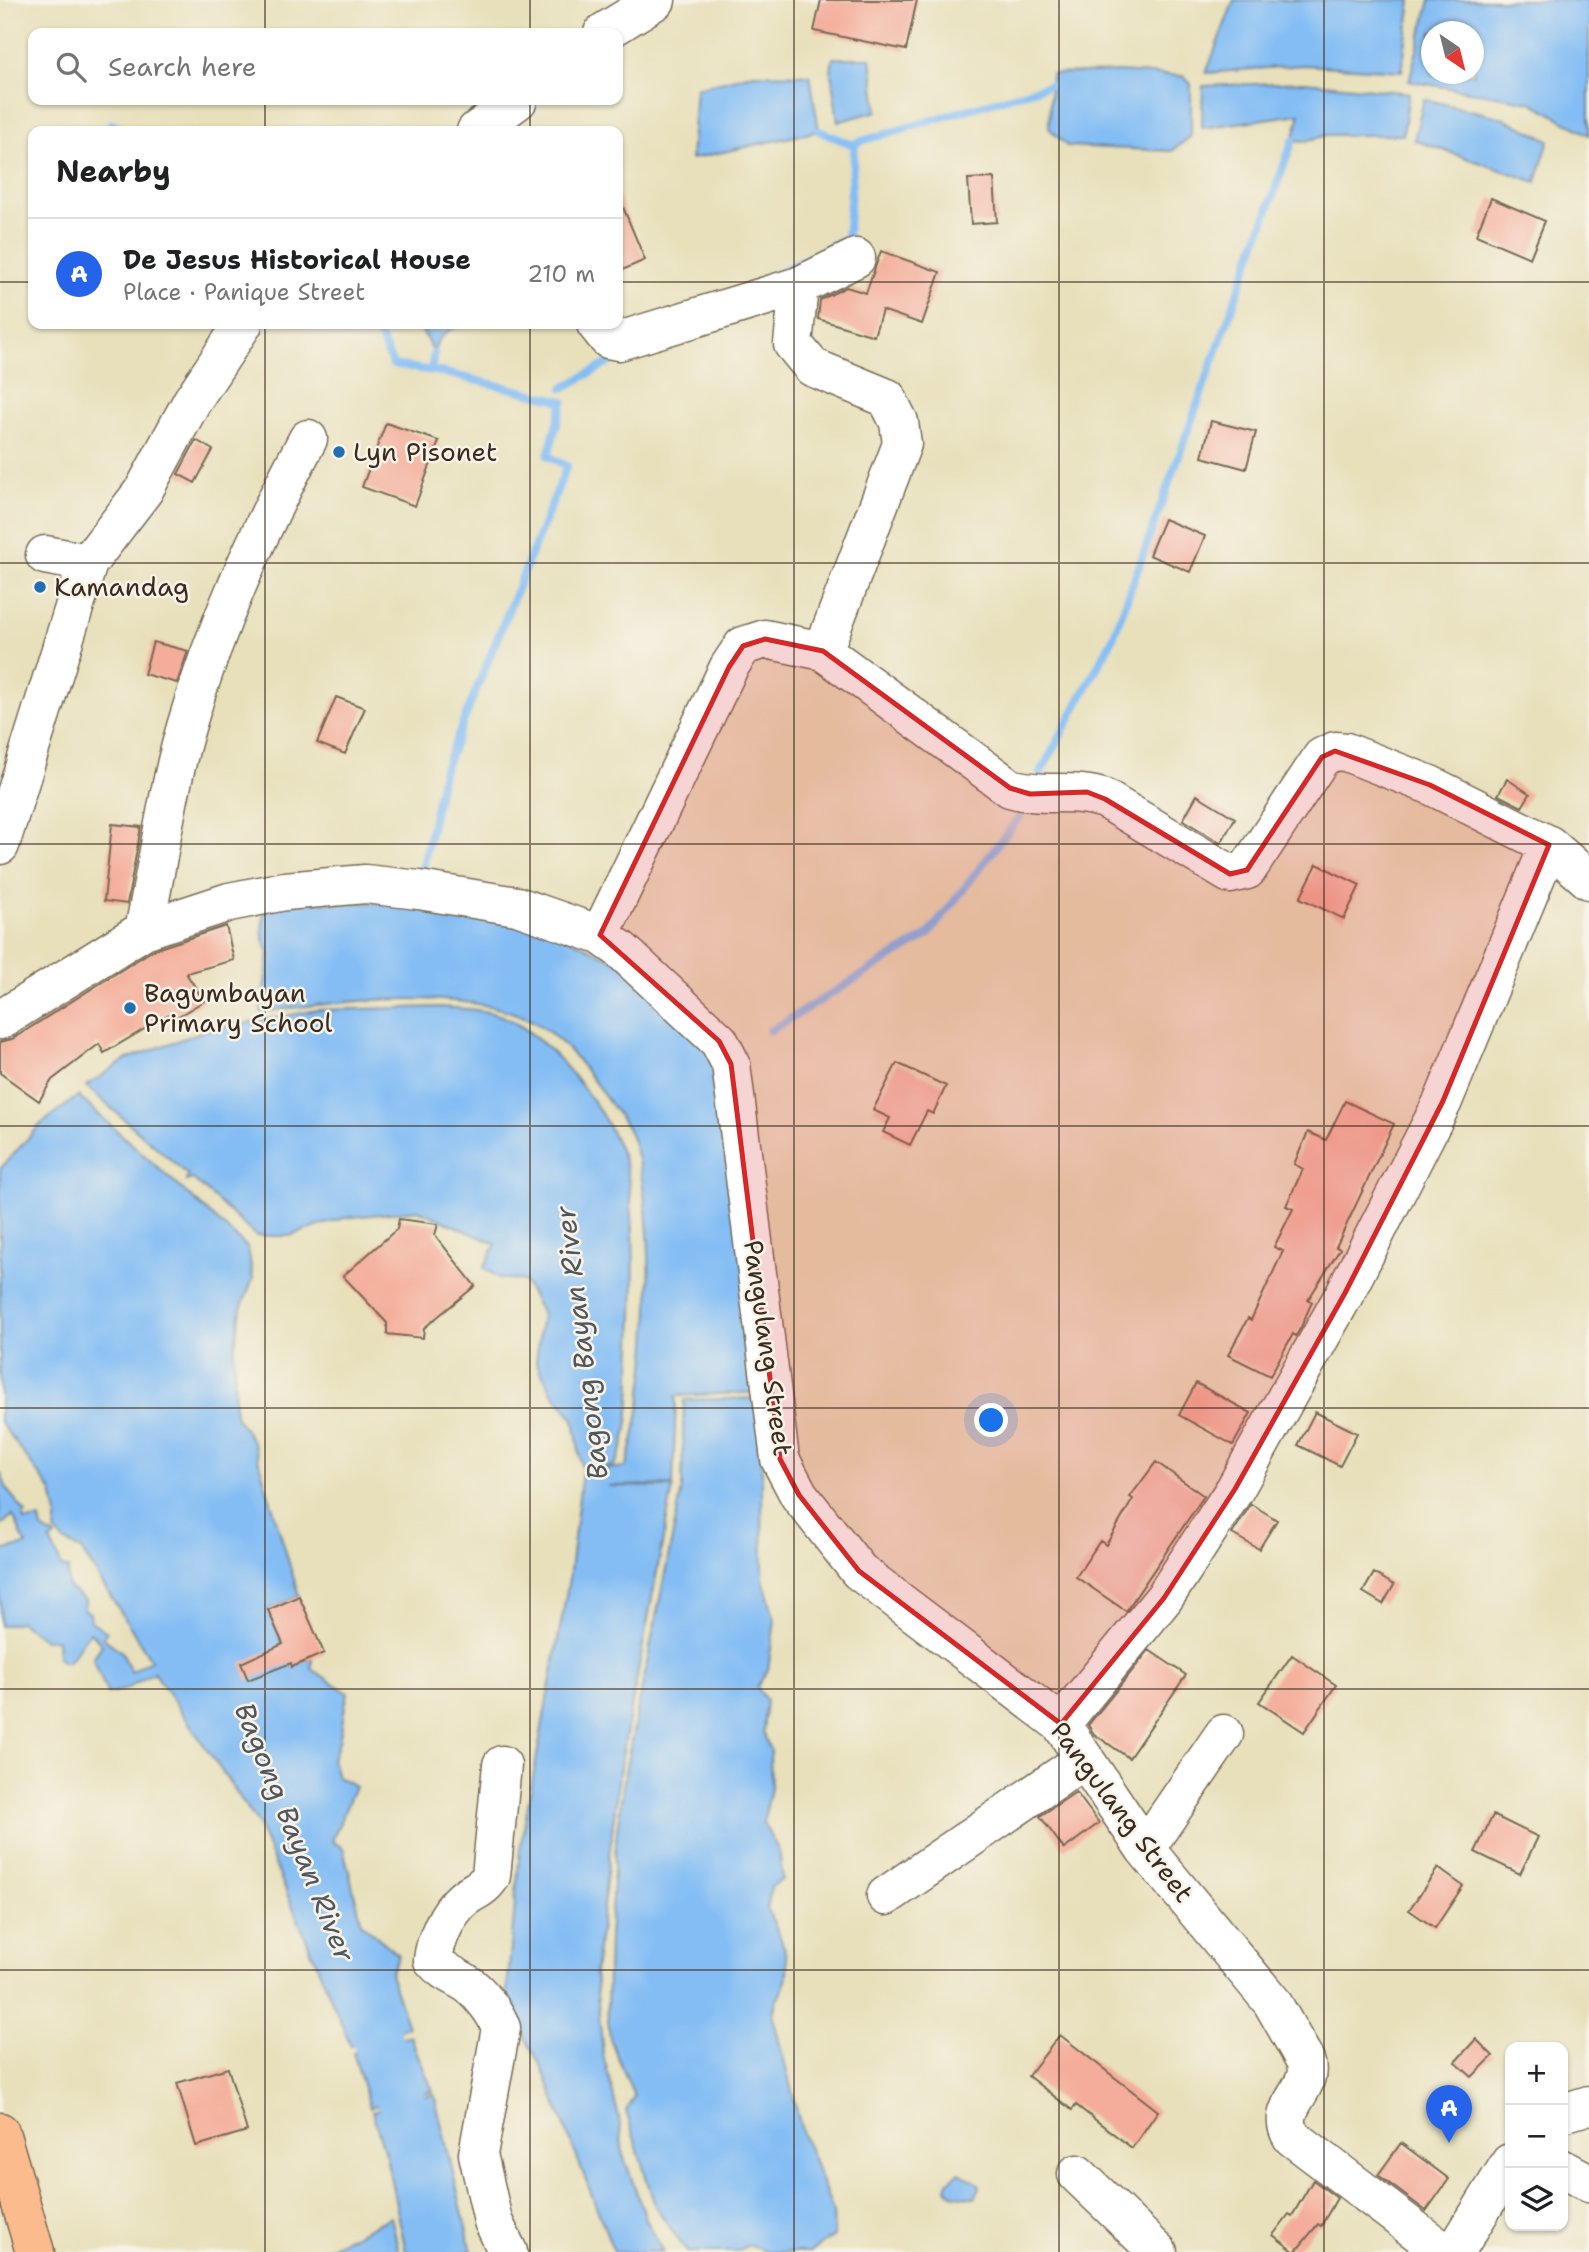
<!DOCTYPE html>
<meta charset="utf-8">
<style>
body{margin:0;font-family:"Shantell Sans",sans-serif;background:#f6f6f6;color:#202124}
.controls{position:absolute;right:21px;bottom:21px;display:grid;overflow:hidden;border-radius:14px;box-shadow:0 2px 5px #0004}
.controls button{width:63px;height:63px;display:grid;place-items:center;padding:0;border:0;border-bottom:2px solid #e0e0e0;background:#fff;color:#202124;font:35px sans-serif}
.compass{position:absolute;left:1421px;top:21px;width:63px;height:63px;border-radius:50%;background:#fff;box-shadow:0 2px 5px #0004;rotate:145deg}
.you{position:absolute;left:992px;top:1421px;width:24px;height:24px;margin:-18px;border:5px solid #fff;border-radius:50%;background:#1a73e8;box-shadow:0 0 0 10px #1a73e833}
.badge{display:grid;place-items:center;width:46px;height:46px;border-radius:50%;background:#2563eb;color:#fff;font-size:23px;font-weight:700}
.pin{position:absolute;translate:-50% -58px;filter:drop-shadow(0 2px 4px #0008)}
.pin::after{content:'';position:absolute;top:37px;width:24px;height:21px;background:inherit;clip-path:polygon(0 0,100% 0,50% 100%)}
.list{margin:0;padding:0;list-style:none}
h2{display:flex;justify-content:space-between;align-items:center;height:91px;margin:0;padding:0 28px;font-size:30px}
h2 small{font-size:23px;font-weight:400;color:#757577}
.list li{display:grid;grid-template-columns:46px 1fr auto;gap:21px;align-items:center;box-sizing:border-box;height:112px;padding:0 28px;border-top:2px solid #e0e0e0}
.list b{display:block;font-size:26px;white-space:nowrap}
.list p{margin:0;font-size:23px;white-space:nowrap;color:#757577}
.list em{font-size:23px;font-style:normal;color:#757577}
.icon{flex:none;width:38px;height:38px;fill:none;stroke:currentColor;stroke-width:2;stroke-linecap:round;stroke-linejoin:round}
.map{position:relative;flex:none;width:1589px;height:2252px;overflow:hidden}
.search{position:absolute;background:#fff;box-shadow:0 2px 5px #0004;left:28px;top:28px;width:595px;height:77px;display:flex;align-items:center;gap:18px;box-sizing:border-box;padding:0 24px;border-radius:14px;color:#757577;font-size:26px}
.panel{position:absolute;background:#fff;box-shadow:0 2px 5px #0004;left:28px;top:126px;width:595px;height:203px;border-radius:14px}
.map>svg:first-child{display:block}
.water{fill:#83bdf4;stroke:#5f7489;stroke-width:2;fill-rule:evenodd}
.lines{fill:none;stroke-linecap:round;stroke-linejoin:round}
.stream{stroke:#83bdf4;stroke-width:8}
.river{stroke:#83bdf4;stroke-width:49}
.building{fill:#f4ad9a}
.minor-casing{stroke:#786a55;stroke-width:41}
.major-casing{stroke:#786a55;stroke-width:41}
.minor{stroke:#fff;stroke-width:38}
.major{stroke:#fbbb8d;stroke-width:38}
.marked{fill:#d62828;fill-opacity:0.2;stroke:#d62828;stroke-width:5;stroke-linejoin:round}
.grid{fill:none;stroke:#3b2a1e;stroke-width:2;stroke-opacity:0.55}
.poi-dot{fill:#1f6fb2;stroke:#f7f3e8;stroke-width:2.5}
.labels{text-anchor:middle;stroke-width:5;stroke-linejoin:round;paint-order:stroke}
.poi-label{font-size:26px;fill:#3b2a1e;stroke:#f7f3e8;text-anchor:start}
.street-label{font-size:26px;fill:#3b2a1e;stroke:#f7f3e8}
.water-label{font-size:28px;font-style:italic;fill:#51565e;stroke:#f7f3e8}
</style>
<div class="map">
<svg width="1589" height="2252" viewBox="0 0 1589 2252">
<rect width="100%" height="100%" fill="#f7f3e8"/>
<filter id="ink" filterUnits="userSpaceOnUse"><feTurbulence type="fractalNoise" baseFrequency=".0143" numOctaves="2"/><feDisplacementMap in="SourceGraphic" scale="14" xChannelSelector="R" yChannelSelector="G"/><feConvolveMatrix kernelMatrix="1 2 1 2 8 2 1 2 1" color-interpolation-filters="sRGB"/></filter>
<filter id="wash" filterUnits="userSpaceOnUse"><feTurbulence type="fractalNoise" baseFrequency=".00686" numOctaves="4" result="noise"/><feDisplacementMap in="SourceGraphic" scale="28" xChannelSelector="R" yChannelSelector="G"/><feGaussianBlur stdDeviation="1.57" result="paint"/><feColorMatrix in="noise" values="0 0 0 0 0 0 0 0 0 0 0 0 0 0 0 0 0 1.4 0 .05"/><feComposite in="paint" operator="in"/></filter>
<g filter="url(#wash)">
<rect width="100%" height="100%" fill="#e8e0bb"/>
<!-- water -->
<path class="water" d="M1234,0H1411L1402,71L1304,65L1206,73Z
M1430,0H1589V135L1531,102L1409,81ZM1432,32H1474V74H1432Z
M833,58H871L877,111L838,122L831,72Z
M1118,72L1183,76L1191,84V136L1172,151L1067,146L1049,128L1051,74Z
M752,74L810,75L819,131L691,159L696,88Z
M1305,82L1409,93L1403,135H1327L1306,141L1293,140L1300,114L1202,128L1203,86Z
M1424,99L1503,118L1549,140L1536,182L1414,140Z
M423,324H468C450,328 437,334 434,353L422,331Z
M265,902L383,903L526,918L620,963L726,1057L761,1392L676,1396L673,1485L608,1486L673,1487L620,1766L595,1973L603,2054L619,2118L623,2155L647,2221L663,2252H614L542,2068L506,2002L520,1849L569,1579L582,1472L626,1467C652,1386 660,1217 631,1136C627,1124 616,1112 608,1101C581,1063 556,1025 508,1011C437,989 334,1002 261,1012L269,954L262,933Z
M442,1007C462,1009 486,1009 504,1017C553,1038 620,1125 628,1177C636,1233 634,1291 632,1347C630,1381 633,1438 614,1466L582,1470L574,1419L552,1392L536,1362L542,1314L524,1281L499,1278L484,1268L496,1244L418,1210L344,1218L289,1236H256L193,1179L186,1181L188,1175L86,1086L127,1059L204,1031L317,1010Z
M78,1096L248,1248L253,1279L241,1309L234,1352L235,1415L253,1442L299,1596L268,1610L292,1667L312,1658V1669L348,1693C341,1717 344,1736 332,1759L337,1777L355,1786L332,1841L343,1848L362,1924L399,1955L390,1973L408,2027L351,2046L258,1824L154,1672L124,1690L107,1693L93,1658L102,1645L90,1632L68,1662H63L58,1658L57,1639L45,1640L20,1622L0,1626V1551L26,1545L13,1515L0,1526V1472L8,1491L26,1513L23,1515L24,1521L40,1519L42,1529L55,1537L50,1541L62,1567L68,1569V1587L85,1600L84,1609L90,1613L91,1621L107,1632L103,1638L122,1652L131,1672L151,1660L82,1551L64,1541L55,1532L57,1515L52,1492L0,1422V1169L40,1125Z
M761,1398L763,1579L775,1620L768,1670L757,1687L766,1700L763,1732L770,1750L771,1789L763,1823L779,1851L783,1879L771,1887L767,1910C778,1929 791,1957 786,1980C782,1996 775,1995 773,2017L802,2131L833,2211L834,2236L810,2252H767L749,2245L736,2252H687L655,2206L626,2111L634,2096L610,2039L607,2011L609,1938L617,1830L626,1767L682,1489L684,1400Z
M410,2036L433,2091L370,2107L353,2053Z
M434,2094L472,2252H406L386,2156L372,2111Z
M960,2172L979,2184L980,2187L975,2198L952,2194L946,2187L948,2181Z
M391,2217L399,2252H320Z"/>
<g class="lines">
<!-- stream -->
<path class="stream" d="M111,124L127,131
M819,131L853,145
M773,276L847,238L855,143L1050,85
M374,324L393,365L441,372L563,401L548,456L567,466L443,772L420,881
M431,371L434,353
M563,388L623,355
M1040,774L1113,638L1293,140
M770,1031L928,935L1021,815"/>
<!-- river -->
<path class="river" d="M351,1974L401,2099L438,2252"/>
</g>
<g id="blocks">
<!-- building -->
<path class="building" d="M821,0H917L906,50L814,31Z
M994,178L997,222L971,224L968,179Z
M618,195L645,260L618,272Z
M1491,198L1545,221L1530,258L1476,235Z
M881,251L940,272L922,324L882,310L874,336L818,319L820,300L846,287L866,293Z
M1211,421L1256,432L1246,469L1202,457Z
M386,423L439,441L415,506L362,487Z
M196,440L213,450L195,483L178,474Z
M1164,519L1205,536L1190,572L1149,555Z
M153,642L188,651L177,683L144,674Z
M336,697L365,708L345,754L317,743Z
M1507,779L1530,794L1522,807L1498,795Z
M1197,795L1235,818L1221,843L1183,820Z
M112,824L141,827L127,904L104,901Z
M1317,864L1360,885L1344,919L1300,898Z
M226,926L234,960L186,973L204,1001L177,1017L173,1012L104,1053L99,1044L52,1080L39,1101L0,1073V1042L12,1039L153,950Z
M897,1063L946,1086L933,1114L927,1111L910,1145L883,1132L890,1118L873,1110Z
M1345,1101L1394,1124L1336,1247L1340,1249L1308,1300L1312,1302L1301,1327L1296,1336L1293,1334L1270,1376L1228,1355L1248,1318L1251,1320L1283,1251L1274,1247L1293,1209L1286,1206L1303,1169L1294,1164L1308,1132L1326,1140Z
M399,1219L438,1224L435,1235L475,1286L424,1328L423,1338L387,1334V1323L343,1276L397,1229Z
M1196,1383L1251,1413L1233,1445L1179,1415Z
M1315,1412L1357,1433L1340,1466L1298,1445Z
M1156,1462L1204,1496L1126,1611L1076,1577L1100,1541L1106,1545L1133,1499L1130,1497Z
M1251,1504L1277,1520L1259,1549L1232,1534Z
M1374,1573L1394,1585L1383,1604L1363,1592Z
M299,1596L324,1653L292,1667L291,1663L248,1680L241,1663L283,1644L268,1610Z
M1149,1650L1186,1675L1129,1758L1094,1734L1088,1725Z
M1292,1655L1336,1685L1304,1732L1259,1702Z
M1076,1792L1099,1823L1064,1849L1040,1816Z
M1493,1815L1538,1837L1520,1874L1475,1852Z
M1438,1868L1463,1886L1435,1928L1409,1910Z
M1060,2035L1158,2111L1132,2148L1076,2105L1072,2110L1028,2076Z
M1476,2039L1493,2056L1472,2077L1455,2062Z
M228,2068L247,2131L196,2146L177,2083Z
M1401,2143L1449,2179L1426,2211L1378,2175Z
M1313,2180L1337,2198L1321,2226L1318,2224L1295,2252L1273,2235L1289,2214L1292,2216Z"/>
</g>
</g>
<g filter="url(#ink)">
<use href="#blocks" fill-opacity="0" stroke="#786a55" stroke-width="2"/>
<g class="lines">
<defs>
<path id="minor" d="M603,33L656,0
M476,131L518,100
M596,324L608,339L619,341L799,286L856,258
M45,555L88,563
M823,651L1010,788C1042,798 1074,788 1105,799L1230,874L1247,870L1322,757L1335,751L1346,752L1430,785L1549,845L1589,880
M0,845L88,563L144,490L192,401L243,324
M144,930C158,863 167,793 186,727C215,626 259,531 308,439
M600,935L729,667L743,646L765,639L823,651L902,444L899,422L887,398L812,367L793,344L799,286
M0,1020L144,930L229,902L285,891L365,884L419,890L517,906L600,935L620,949L719,1041L731,1064L780,1459L799,1495L859,1571L1061,1724L1145,1849L1272,2002L1305,2060C1316,2090 1272,2106 1292,2137L1444,2252
M1061,1724L1164,1598L1235,1489L1345,1293L1443,1101L1549,845
M502,1765L491,1876C483,1890 473,1890 462,1900C447,1913 435,1941 433,1960C443,1972 453,1975 466,1983C479,1991 496,2013 501,2028L478,2154L493,2221L508,2252
M1145,1849L1224,1734
M886,1896L1085,1759
M1563,2113L1589,2105
M1563,2169L1589,2183
M1077,2174L1158,2252
M1455,2252L1510,2163"/>
<path id="major" d="M0,2132L35,2252"/>
</defs>
<!-- minor casing -->
<use href="#minor" class="minor-casing"/>
<!-- major casing -->
<use href="#major" class="major-casing"/>
<!-- minor -->
<use href="#minor" class="minor"/>
<!-- major -->
<use href="#major" class="major"/>
</g>
</g>
<!-- marked area -->
<path class="marked" d="M765,639L823,651L1010,788L1030,794L1087,792L1105,799L1230,874L1247,870L1322,757L1335,751L1430,785L1549,845L1443,1101L1345,1293L1235,1489L1164,1598L1061,1724L859,1571L799,1495L780,1459L731,1064L719,1041L600,935L729,667L743,646Z"/>
<!-- grid -->
<path class="grid" d="M265,0V33M530,0V33M794,0V2252M1059,0V2252M1324,0V2252M265,100V131M530,100V131M0,282H33M618,282H1589M265,324V2252M530,324V2252M0,563H1589M0,844H1589M0,1126H1589M0,1408H1589M0,1689H1589M0,1970H1589"/>
<!-- markers -->
<g class="poi-dot">
<circle cx="339" cy="452" r="7"/>
<circle cx="40" cy="587" r="7"/>
<circle cx="130" cy="1008" r="7"/>
</g>
<g class="labels">
<!-- poi labels -->
<g class="poi-label">
<text x="353" y="461">Lyn Pisonet</text>
<text x="54" y="596">Kamandag</text>
<text x="144" y="1002">Bagumbayan<tspan x="144" dy="30">Primary School</tspan></text>
</g>
<!-- street labels -->
<g class="street-label">
<text transform="translate(768 1348) rotate(82)" y="9">Pangulang Street</text>
<text transform="translate(1122 1812) rotate(53)" y="9">Pangulang Street</text>
</g>
<!-- water labels -->
<g class="water-label">
<text transform="translate(581 1343) rotate(-97)" y="10">Bagong Bayan River</text>
<text transform="translate(295 1832) rotate(68)" y="10">Bagong Bayan River</text>
</g>
</g>
</svg>
<div class="controls">
<button>+</button>
<button>−</button>
<button><svg class="icon" aria-label="layers" viewBox="0 0 24 24"><path d="M12 4l9 5-9 5-9-5zM3 14l9 5 9-5"/></svg></button>
</div>
<svg class="compass" viewBox="-18 -18 36 36"><path d="M0-13l5 13h-10z" fill="#e53935"/><path d="M0 13l5-13h-10z" fill="#757577"/></svg>
<div class="you"></div>
<div class="pin badge" style="left:1449px;top:2143px">A</div>
<div class="search"><svg class="icon" aria-label="search" viewBox="0 0 24 24"><circle cx="10" cy="10" r="6"/><path d="M15 15l6 6"/></svg>Search here</div>
<section class="panel">
<h2>Nearby<small></small></h2>
<ul class="list">
<li><span class="badge">A</span><div><b>De Jesus Historical House</b><p>Place · Panique Street</p></div><em>210 m</em></li>
</ul>
</section>
</div>
